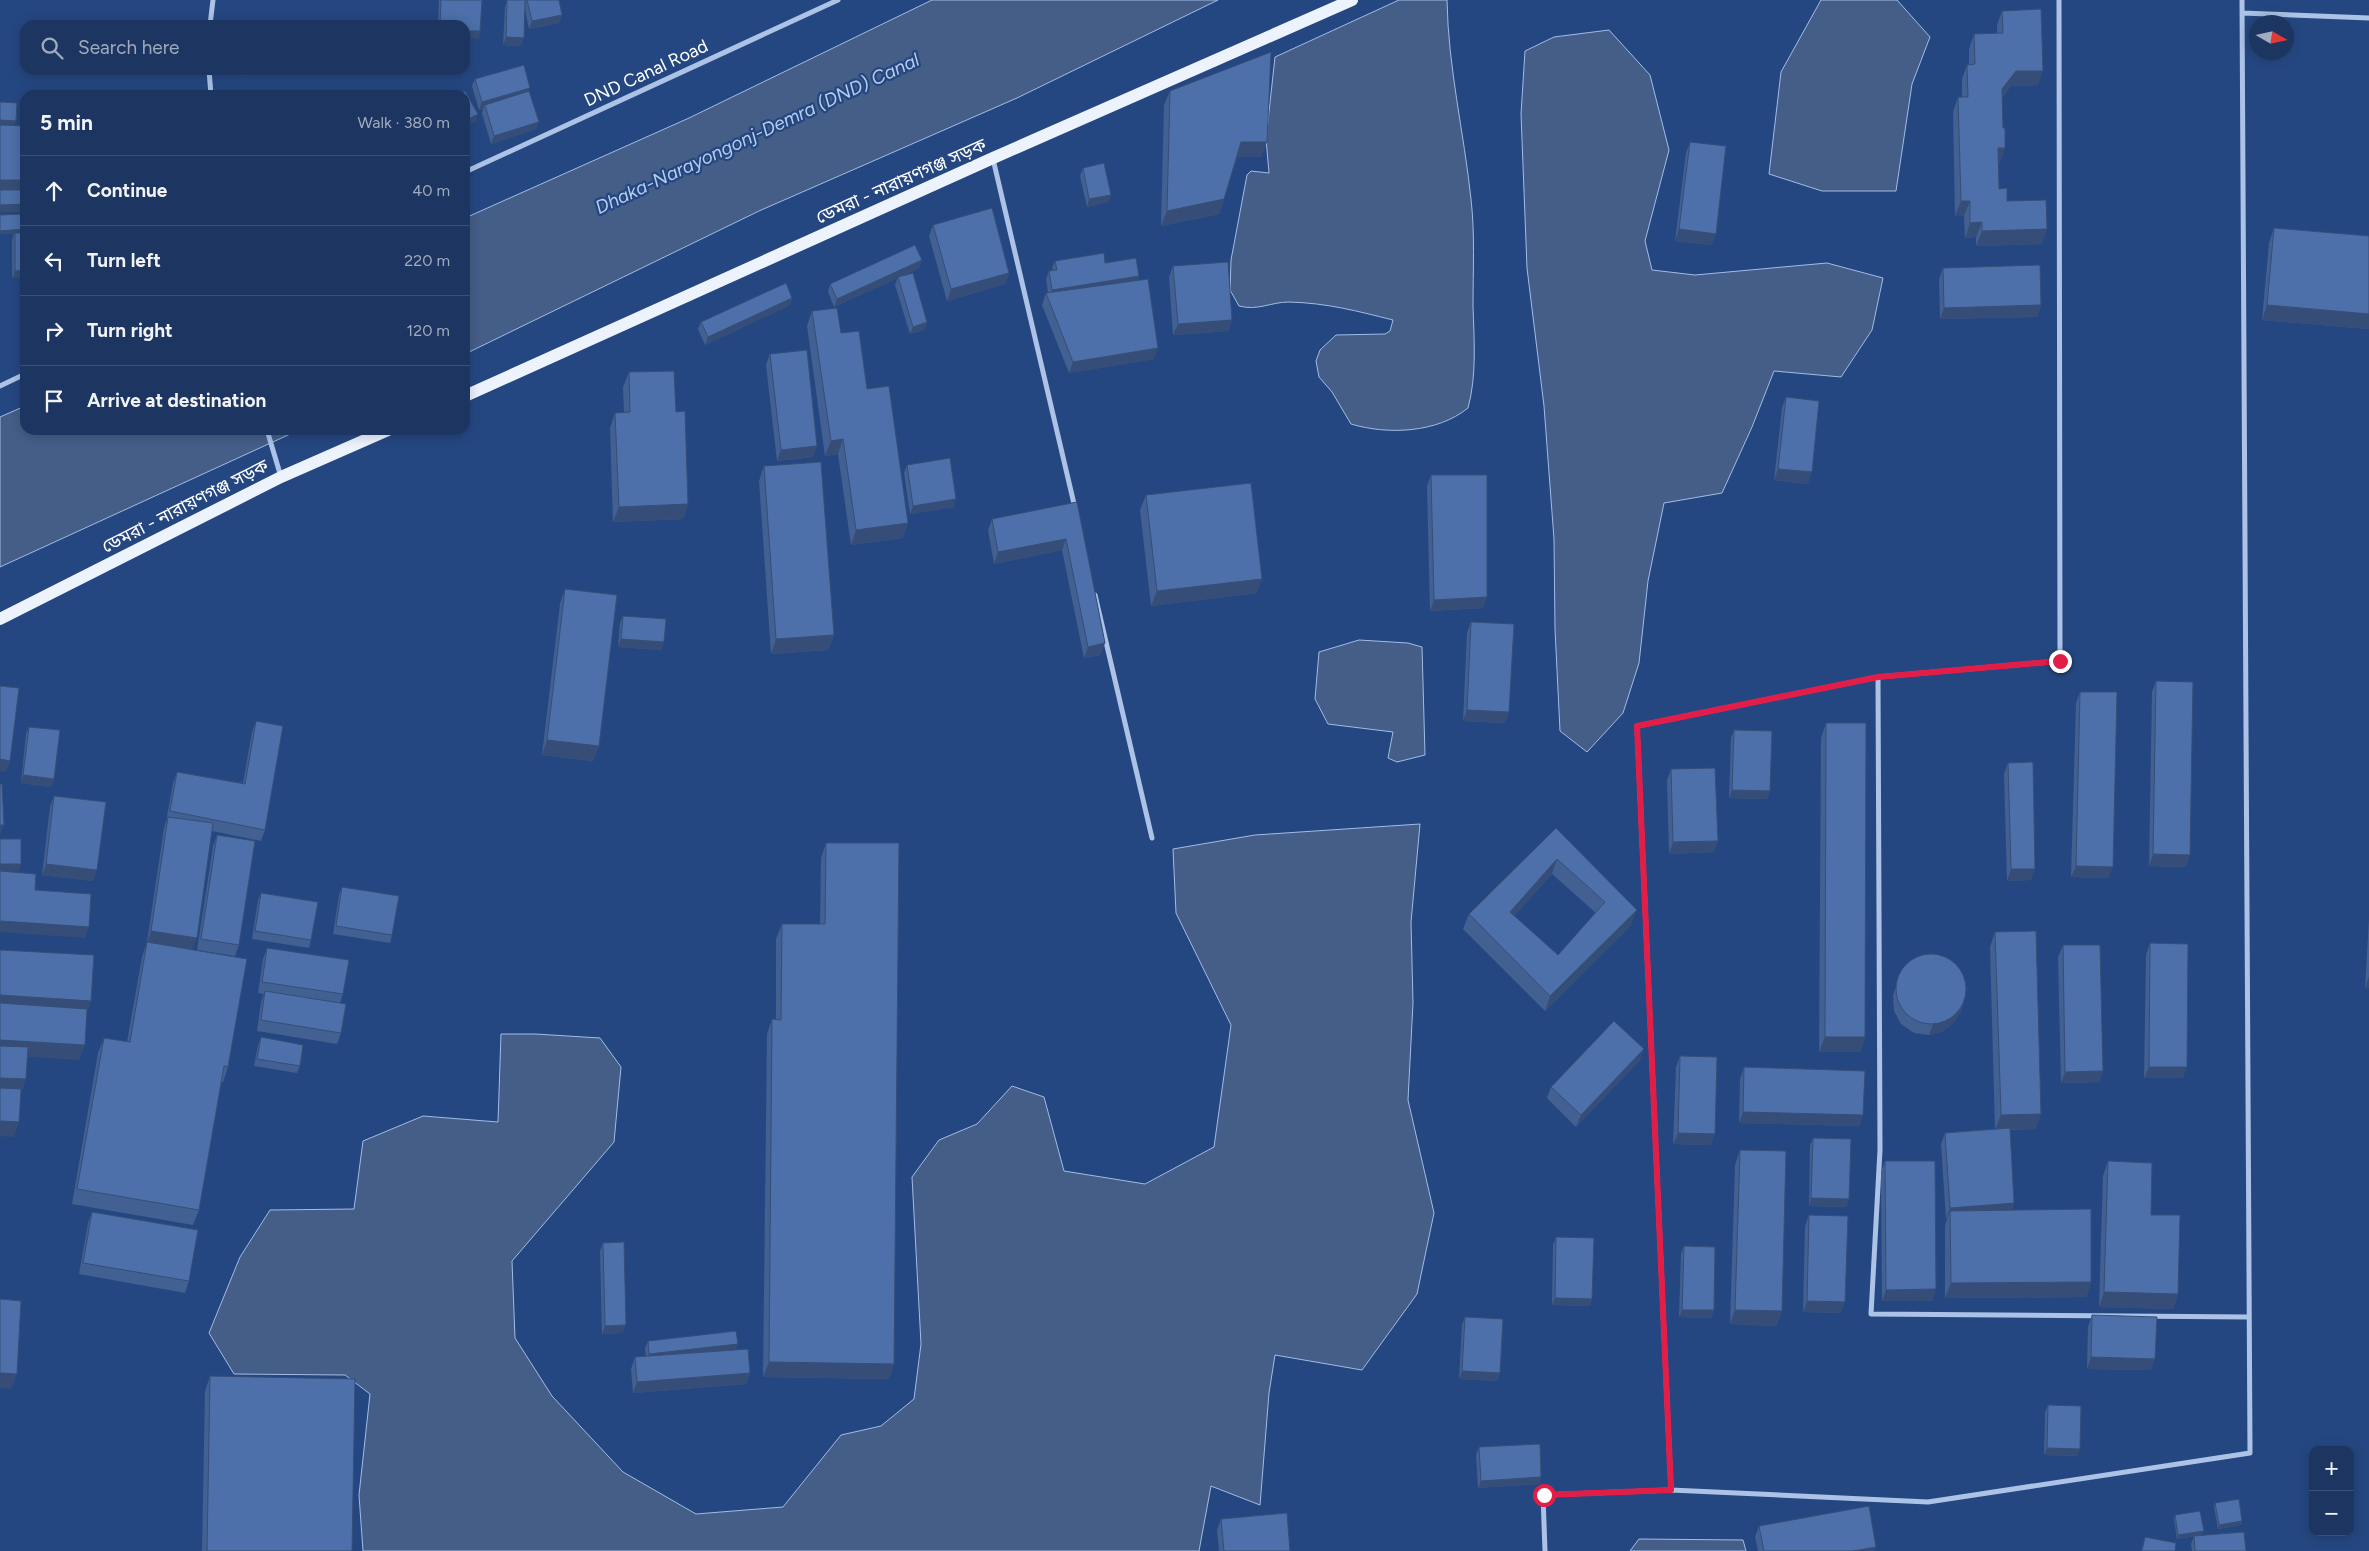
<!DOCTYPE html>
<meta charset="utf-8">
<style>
body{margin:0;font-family:Figtree,"Noto Sans Bengali",sans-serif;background:#253d67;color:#f1f3f6}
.controls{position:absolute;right:15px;bottom:15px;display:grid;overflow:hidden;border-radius:10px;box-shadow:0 2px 12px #0003}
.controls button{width:45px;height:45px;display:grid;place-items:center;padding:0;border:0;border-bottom:1px solid #3a5076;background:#1c3561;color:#f1f3f6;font:25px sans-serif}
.compass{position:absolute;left:2249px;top:15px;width:45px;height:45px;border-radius:50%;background:#1c3561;box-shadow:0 2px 12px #0003;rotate:99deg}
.stop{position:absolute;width:15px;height:15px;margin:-11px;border:4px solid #e11d48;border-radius:50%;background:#fff}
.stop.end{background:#e11d48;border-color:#fff;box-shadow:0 1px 5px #0008}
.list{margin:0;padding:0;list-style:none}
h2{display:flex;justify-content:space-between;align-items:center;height:65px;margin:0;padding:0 20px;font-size:21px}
h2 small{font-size:16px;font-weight:400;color:#a0abbd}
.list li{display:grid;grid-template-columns:32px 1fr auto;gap:15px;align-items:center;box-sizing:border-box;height:70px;padding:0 20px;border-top:1px solid #3a5076}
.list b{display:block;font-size:19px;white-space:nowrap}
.list em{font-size:16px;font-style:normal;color:#a0abbd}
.icon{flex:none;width:28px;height:28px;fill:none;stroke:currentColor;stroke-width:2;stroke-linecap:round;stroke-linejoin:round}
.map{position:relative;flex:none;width:2369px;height:1551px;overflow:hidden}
.search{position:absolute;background:#1c3561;box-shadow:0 2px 12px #0003;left:20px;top:20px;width:450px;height:55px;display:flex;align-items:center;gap:12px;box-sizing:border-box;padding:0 18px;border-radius:15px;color:#a0abbd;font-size:19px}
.panel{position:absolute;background:#1c3561;box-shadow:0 2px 12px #0003;left:20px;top:90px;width:450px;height:345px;border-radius:15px}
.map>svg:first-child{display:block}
.water{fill:#455e88;stroke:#a0bde7}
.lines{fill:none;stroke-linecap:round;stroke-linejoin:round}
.minor{stroke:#acc3e7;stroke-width:5}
.primary{stroke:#edf3fd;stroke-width:12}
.wall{fill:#426092;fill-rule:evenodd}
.shaded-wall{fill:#364e77}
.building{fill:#4d70aa;stroke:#364e77;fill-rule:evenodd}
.route{stroke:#e11d48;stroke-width:6}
.labels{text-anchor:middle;stroke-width:4.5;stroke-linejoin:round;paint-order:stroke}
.street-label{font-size:18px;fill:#fff;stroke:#254781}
.water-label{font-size:19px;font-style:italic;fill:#b7cdee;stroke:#254781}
</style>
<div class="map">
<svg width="2369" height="1551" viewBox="0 0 2369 1551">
<rect width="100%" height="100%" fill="#254781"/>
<!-- water -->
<path class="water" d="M932,0H1218L1017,98L759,211L465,354V218L689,118Z
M1399,0H1447C1448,67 1464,133 1471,199C1475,234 1473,271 1473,306C1474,339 1477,375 1468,408C1437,433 1388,435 1351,424L1332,392L1319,377L1316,361L1320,350L1336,335L1385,334L1390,331L1393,320C1357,311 1327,303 1289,302C1271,302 1258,311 1239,306L1230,290L1231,260L1247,175L1251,171L1269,173L1266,139L1275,57Z
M1821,0H1897L1930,37L1912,84L1896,191H1822L1769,174L1781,72Z
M1609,30L1650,75L1669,150L1645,241L1652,270L1695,275L1827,263L1883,278L1872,330L1841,377L1774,371L1752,427L1722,493L1664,503L1648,581L1639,663L1623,713L1587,752L1560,731L1555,629L1554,539L1544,406L1527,268L1521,114L1525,51L1554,37Z
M25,406V430H299L0,567V417Z
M1359,640L1408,643L1422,647L1425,755L1397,762L1388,758L1393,732L1328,724L1315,699L1319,652Z
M1420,824L1411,922L1413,1003L1408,1100L1434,1213L1417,1294L1362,1370L1275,1355L1269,1393L1260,1505L1211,1486L1199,1551H363L359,1495L370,1394L345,1375L234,1374L209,1333L240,1257L270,1210L354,1209L363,1141L423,1116L498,1122L501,1034H535L600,1038L621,1067L614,1142L512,1261L515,1338L552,1396L623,1472L696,1514L783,1507L841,1435L881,1426L914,1399L921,1344L912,1177L939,1140L977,1124L1012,1086L1044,1097L1064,1171L1145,1184L1214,1147L1231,1025L1176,913L1173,849L1255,835Z
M1639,1539L1743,1540L1746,1551H1630Z"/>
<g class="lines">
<!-- minor -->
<path class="minor" d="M2059,0L2060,661L1878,677L1880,1150L1871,1314L2248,1317
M2242,13L2369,18
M210,25L213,0
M209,70L211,95
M993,159L1075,508
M465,172L838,0
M0,386L25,374
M267,430L281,477
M1095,595L1152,838
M1671,1490L1637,726L1878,677
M1545,1551L1543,1495L1671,1490L1928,1502L2250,1453L2242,0"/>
<!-- primary -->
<path class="primary" d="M465,396L993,158L1352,0
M0,619L281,477L388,430"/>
</g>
<!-- wall -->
<path class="wall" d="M439,0H482L480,31L478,39L465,25H438Z
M507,0H559L562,15L559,23L529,29L525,10L521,46L503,45L505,7Z
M2002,11L2038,85L2011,86L2002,97L2000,163H1998L1999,189L2007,201L2042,244L1976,246V237L1965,238L1964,216H1955L1953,112L1958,97H1962V79L1967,65H1969V49L1974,34L1997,33V25Z
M475,79L529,91L536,129L491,144L482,113L483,109L479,110L472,86Z
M1170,91L1261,157H1237L1224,199L1219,214L1161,226L1164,105Z
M1690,142L1716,234L1711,245L1675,241L1686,153Z
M1083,168L1111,195L1108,202L1087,207L1080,176Z
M25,214V278H12V240L14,233L0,234Z
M933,225L1009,273L1005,284L947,301L929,236Z
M2274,228L2369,236V329L2262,320L2269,243Z
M922,260L919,268L834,307L828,292L830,284Z
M1055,261L1105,263L1139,276L1137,281L1154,359L1069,373L1042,305L1046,293H1048L1046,279L1049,271H1053L1052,268Z
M1173,266L1232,320L1228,331L1173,335L1169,277Z
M1943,268L2041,305L2037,317L1940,319L1939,279Z
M898,277L927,322L924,330L910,334L895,285Z
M792,298L790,305L705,345L698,329L701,322Z
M812,311L841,333L867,389L908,523L903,538L851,545L838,454L825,456L807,326Z
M770,354L813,457L777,461L766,365Z
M629,372L676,412L688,504L683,519L613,522L610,428L615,413H624L623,387Z
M1786,397L1808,484L1774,480L1782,408Z
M907,465L954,507L910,514L904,473Z
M764,466L834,635L828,650L771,654L759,481Z
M1431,475L1483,608L1430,611L1427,486Z
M1146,495L1257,593L1151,606L1140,510Z
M1077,502L1105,643L1100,655L1084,658L1062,550L994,564L988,530L992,519Z
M565,589L599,746L593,761L542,755L560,604Z
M623,616L664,642L661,650L618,647L620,623Z
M1471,622L1509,712L1505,723L1463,721L1467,633Z
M2156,681L2186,867L2149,866L2152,692Z
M2080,692L2109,878L2071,877L2076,703Z
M256,721L265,830L261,841L212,831L192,949L163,945L228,1067L223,1082H221L199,1210L193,1225L72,1204L98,1053L104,1038L127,1042L142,957L147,942L164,828L166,822L173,783L177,772L243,783L252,732Z
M1826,723L1865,1037L1860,1052H1819L1821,738Z
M29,727L54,779L51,787L21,783L26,734Z
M1734,730L1770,791L1767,799L1729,798L1731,738Z
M2008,763L2031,880L2007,881L2004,774Z
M1671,769L1714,852L1669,854L1667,780Z
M54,796L93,881L42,875L50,807Z
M1556,828L1631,925L1545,1011L1463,929L1469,914ZM1552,874L1596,913L1558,955L1514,916Z
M217,835L239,945L235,956L197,950L213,846Z
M826,843L894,1364L889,1379L763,1377L767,1034L772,1019L776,1020V939L782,924H820L821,858Z
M342,887L392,935L390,943L333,934L339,895Z
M261,893L311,940L309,948L252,939L258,900Z
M2369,918V988H2365Z
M1995,932L2036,1129L2010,1130L2014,1203L2012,1210L2091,1282L2086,1297L1945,1298V1226L1947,1219H1946L1941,1144L1945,1133L1995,1129L1990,947Z
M2150,943L2183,1078H2144L2146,955Z
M2063,945L2103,1071L2099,1082L2061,1083L2058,957Z
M267,948L343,994L340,1003L341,1033L337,1044L257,1031L261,1002L264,994L258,993L263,959Z
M1902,970L1964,1002L1960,1013L1953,1023L1943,1031L1929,1035L1914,1033L1901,1024L1894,1011L1893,995Z
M261,1037L300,1066L297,1073L254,1066L258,1045Z
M1680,1056L1711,1145L1673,1144L1676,1067Z
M1640,1060L1576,1127L1547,1098L1551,1087Z
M1744,1067L1863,1115L1859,1126L1739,1123L1740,1079Z
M1813,1138L1849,1199L1846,1207L1809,1206L1810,1146Z
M1740,1150L1782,1311L1776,1326L1730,1324L1735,1165Z
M1885,1161L1936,1289L1932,1301H1882L1881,1172Z
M2108,1161L2151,1215L2178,1294L2173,1309L2099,1307L2103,1176Z
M92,1212L189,1281L185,1293L79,1274L88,1223Z
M1809,1215L1841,1313L1803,1312L1805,1226Z
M1556,1237L1592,1299L1590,1306L1552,1305L1553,1245Z
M603,1243L623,1333L602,1334L600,1251Z
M1684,1246L1714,1310L1711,1318L1679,1317L1681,1254Z
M2092,1315L2151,1370L2087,1369L2088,1327Z
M1465,1317L1500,1373L1497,1381L1459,1379L1462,1325Z
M648,1341L736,1350L750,1373L746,1384L633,1393L631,1369L635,1357H646L645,1348Z
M210,1376L352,1551H202L205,1391Z
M2048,1405L2077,1456L2044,1455L2045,1412Z
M1479,1447L1539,1484L1478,1488L1476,1455Z
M2215,1503L2242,1521L2241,1525L2218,1529L2214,1507Z
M2175,1515L2202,1535L2177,1539L2174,1519Z
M1221,1519L1290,1551H1219L1217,1530Z
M1759,1526L1876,1547L1874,1551H1758L1755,1537Z
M2194,1536L2246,1551H2192L2191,1544Z
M2145,1537L2175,1551H2141Z"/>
<!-- shaded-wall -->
<path class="shaded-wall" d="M562,15L559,23L529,29L532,21Z
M465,31H480L478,39L465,38Z
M506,37L524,38L521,46L503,45Z
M231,70H253L251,76L230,75Z
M2016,71H2043L2038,85L2011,86L1996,103L2002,89Z
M530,88L527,96L485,105L483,109L479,110L482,102Z
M478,114L475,122L465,127V121Z
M0,120L16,121L13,129L0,128Z
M539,122L536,129L491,144L494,136Z
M1241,142H1267L1261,157H1236Z
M1998,148H2005L2000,163H1993Z
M0,180H24L20,192L0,191Z
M1111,195L1108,202L1087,207L1089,199Z
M1224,199L1219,214L1161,226L1167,211Z
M1961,201H1970L1964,216H1955Z
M25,204V212H0V205Z
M1982,222L1976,237L1965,238L1970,223Z
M25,229V233L0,234V231Z
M1679,229L1716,234L1711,245L1675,241Z
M2047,229L2042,244L1976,246L1982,231Z
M922,260L919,268L834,307L837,299Z
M25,270V278H12L15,271Z
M1009,273L1005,284L947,301L951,289Z
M1139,276L1136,284L1049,298L1052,290Z
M792,298L790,305L705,345L708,337Z
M2041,305L2037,317L1940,319L1944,308Z
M2267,305L2369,314V329L2262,320Z
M1232,320L1228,331L1173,335L1178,324Z
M927,322L924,330L910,334L913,327Z
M1158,348L1154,359L1069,373L1073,362Z
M843,439L838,454L825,456L831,441Z
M817,446L813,457L777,461L781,450Z
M1778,469L1812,472L1808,484L1774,480Z
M956,499L954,507L910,514L913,506Z
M688,504L683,519L613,522L619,507Z
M908,523L903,538L851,545L856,530Z
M1066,539L1062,550L994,564L998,552Z
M1262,579L1257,593L1151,606L1157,591Z
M1487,597L1483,608L1430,611L1434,600Z
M834,635L828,650L771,654L776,639Z
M621,639L664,642L661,650L618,647Z
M1105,643L1100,655L1084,658L1088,647Z
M1467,710L1509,712L1505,723L1463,721Z
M547,740L599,746L593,761L542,755Z
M0,759L10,761L6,772L0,771Z
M23,775L54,779L51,787L21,783Z
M1732,790L1770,791L1767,799L1729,798Z
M0,825H4L0,835Z
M1718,841L1714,852L1669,854L1673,842Z
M2153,854L2190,855L2186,867L2149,866Z
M1557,859L1552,874L1504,927L1510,912Z
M0,864H21L19,871L0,872Z
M46,864L97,870L93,881L42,875Z
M2076,866L2113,867L2109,878L2071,877Z
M2011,869H2035L2031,880L2007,881Z
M1637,910L1631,925L1545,1011L1550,996Z
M0,921L89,927L85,938L0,932Z
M151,931L197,938L192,949L147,943Z
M2369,976V988H2365Z
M0,995L91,1001L86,1016L0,1011Z
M1964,1002L1960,1013L1953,1023L1943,1031L1929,1035L1933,1024Z
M1825,1037H1865L1860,1052H1819Z
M0,1040L85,1045L79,1060L0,1055Z
M1644,1049L1640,1060L1576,1127L1581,1115Z
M2149,1067H2187L2183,1078H2144Z
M2103,1071L2099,1082L2061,1083L2065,1072Z
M0,1078L26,1079L21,1094L0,1093Z
M1743,1112L1863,1115L1859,1126L1739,1123Z
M2041,1114L2036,1129L1995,1130L2001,1115Z
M0,1121L19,1122L14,1137L0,1136Z
M1678,1133L1715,1134L1711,1145L1673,1144Z
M1811,1198L1849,1199L1846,1207L1809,1206Z
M2014,1203L2010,1215L1950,1211L1947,1219H1946L1950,1208Z
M2091,1282L2086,1297L1945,1298L1951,1283Z
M1936,1289L1932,1301H1882L1886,1290Z
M2104,1292L2178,1294L2173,1309L2099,1307Z
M1555,1298L1592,1299L1590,1306L1552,1305Z
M1807,1301L1845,1302L1841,1313L1803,1312Z
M1682,1310H1714L1711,1318L1679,1317Z
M1735,1310L1782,1311L1776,1326L1730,1324Z
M626,1325L623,1333L602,1334L605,1326Z
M738,1344L735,1352L646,1362L649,1354Z
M2091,1357L2155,1359L2151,1370L2087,1369Z
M769,1362L894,1364L889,1379L763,1377Z
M1462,1371L1500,1373L1497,1381L1459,1379Z
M0,1373L17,1374L11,1389L0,1388Z
M750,1373L746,1384L633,1393L637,1382Z
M2047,1448L2080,1449L2077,1456L2044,1455Z
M1541,1477L1539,1484L1478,1488L1481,1481Z
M2242,1521L2241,1525L2218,1529L2219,1525Z
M2204,1531L2202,1535L2177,1539L2178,1535Z
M1876,1547L1874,1551H1853Z"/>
<!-- building -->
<path class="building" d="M441,0H482L480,31H465V25H440Z
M507,0H525L524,38L506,37Z
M527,0H559L562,15L532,21Z
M2041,9L2043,71H2016L2002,89L2003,128H2005V148H1998L1999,189L2007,188V201L2046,200L2047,229L1982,231V222L1970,223V201H1961L1958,97H1968L1967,65L1975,64L1974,34L2003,33L2002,11Z
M1271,52L1267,142H1241L1224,199L1167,211L1170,91Z
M524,65L530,88L482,102L475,79Z
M465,91L478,114L465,121V95H458Z
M529,91L539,122L494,136L485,105Z
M0,102L17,103L16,121L0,120Z
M0,125L25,126L24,180H0Z
M1690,142L1726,146L1716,234L1679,229Z
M1104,163L1111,195L1089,199L1083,168Z
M0,190H25V204L0,205Z
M992,208L1009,273L951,289L933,225Z
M25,214V229L0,231V215Z
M2274,228L2369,236V314L2267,305Z
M15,233H25V270L15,271Z
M915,245L922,260L837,299L830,284Z
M1104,253L1105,263L1136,258L1139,276L1052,290L1049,271L1057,270L1055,261Z
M1228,262L1232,320L1178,324L1173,266Z
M2040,265L2041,305L1944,308L1943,268Z
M913,273L927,322L913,327L898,277Z
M1148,279L1158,348L1073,362L1046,293Z
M786,283L792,298L708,337L701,322Z
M837,308L841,333L859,331L867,389L889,386L908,523L856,530L843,439L831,441L812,311Z
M807,350L817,446L781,450L770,354Z
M674,371L676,412L685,411L688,504L619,507L615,413L630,412L629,372Z
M1786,397L1819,401L1812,472L1778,469Z
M950,458L956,499L913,506L907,465Z
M821,462L834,635L776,639L764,466Z
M1431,475H1487V597L1434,600Z
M1251,483L1262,579L1157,591L1146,495Z
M1077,502L1105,643L1088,647L1066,539L998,552L992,519Z
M565,589L617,595L599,746L547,740Z
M623,616L666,619L664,642L621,639Z
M1471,622L1514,624L1509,712L1467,710Z
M2156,681L2193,682L2190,855L2153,854Z
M0,686L19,688L10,761L0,759Z
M2080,692H2117L2113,867L2076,866Z
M256,721L283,726L265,830L170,811L177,772L245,784Z
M1826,723H1866L1865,1037H1825Z
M29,727L60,730L54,779L23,775Z
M1734,730L1772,731L1770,791L1732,790Z
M2033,762L2035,869H2011L2008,763Z
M1715,768L1718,841L1673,842L1671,769Z
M0,784H2L4,825H0Z
M54,796L106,802L97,870L46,864Z
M168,817L213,823L197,938L151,931Z
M1556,828L1637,910L1550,996L1469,914ZM1557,859L1605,902L1558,955L1510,912Z
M217,835L255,841L239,945L201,939Z
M0,839H21V864H0Z
M826,843H899L894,1364L769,1362L772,1019L781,1020L782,924H825Z
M0,871L36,874L35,890L91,894L89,927L0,921Z
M342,887L399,896L392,935L336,926Z
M261,893L318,902L311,940L255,931Z
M2036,931L2041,1114L2001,1115L1995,932Z
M147,942L247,959L228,1067L224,1066L199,1210L77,1189L104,1038L130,1042Z
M2150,943L2188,944L2187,1067H2149Z
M2063,945H2100L2103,1071L2065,1072Z
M267,948L349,960L343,994L262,982Z
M0,950L94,955L91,1001L0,995Z
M1896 989a35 35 0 1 1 70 0a35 35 0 1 1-70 0Z
M265,991L346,1004L341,1033L261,1020Z
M0,1003L87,1009L85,1045L0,1040Z
M1614,1021L1644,1049L1581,1115L1551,1087Z
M261,1037L303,1045L300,1066L257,1059Z
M0,1046L28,1047L26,1079L0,1078Z
M1680,1056L1717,1057L1715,1134L1678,1133Z
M1744,1067L1865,1071L1863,1115L1743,1112Z
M0,1088L21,1089L19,1122L0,1121Z
M2010,1128L2014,1203L1950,1208L1945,1133Z
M1813,1138L1851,1139L1849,1199L1811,1198Z
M1740,1150L1786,1151L1782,1311L1735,1310Z
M1885,1161H1935L1936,1289L1886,1290Z
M2108,1161L2152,1163L2151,1215H2180L2178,1294L2104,1292Z
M2091,1209V1282L1951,1283L1950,1211Z
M92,1212L198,1230L189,1281L83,1263Z
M1809,1215L1848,1216L1845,1302L1807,1301Z
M1556,1237L1594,1238L1592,1299L1555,1298Z
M624,1242L626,1325L605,1326L603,1243Z
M1684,1246L1715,1247L1714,1310H1682Z
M0,1299L21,1301L17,1374L0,1373Z
M2092,1315L2157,1317L2155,1359L2091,1357Z
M1465,1317L1503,1319L1500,1373L1462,1371Z
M736,1331L738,1344L649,1354L648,1341Z
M748,1349L750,1373L637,1382L635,1357Z
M210,1376L355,1379L352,1551H207Z
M2048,1405L2081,1406L2080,1449L2047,1448Z
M1540,1444L1541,1477L1481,1481L1479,1447Z
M2239,1499L2242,1521L2219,1525L2215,1503Z
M1869,1506L1876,1547L1853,1551H1764L1759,1526Z
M2200,1511L2204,1531L2178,1535L2175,1515Z
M1287,1513L1290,1551H1224L1221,1519Z
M2244,1532L2246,1551H2195L2194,1536Z
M2145,1537L2176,1543L2175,1551H2142Z"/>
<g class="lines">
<!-- route -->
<path class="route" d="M1544,1495L1671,1490L1637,726L1878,677L2060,661"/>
</g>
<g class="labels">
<!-- street labels -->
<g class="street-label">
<text transform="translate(646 73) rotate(-25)" y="6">DND Canal Road</text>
<text transform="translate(901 181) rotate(-24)" y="6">ডেমরা - নারায়ণগঞ্জ সড়ক</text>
<text transform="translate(185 506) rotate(-27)" y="6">ডেমরা - নারায়ণগঞ্জ সড়ক</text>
</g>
<!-- water labels -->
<g class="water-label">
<text transform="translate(757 133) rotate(-25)" y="7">Dhaka-Narayongonj-Demra (DND) Canal</text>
</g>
</g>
</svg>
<div class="controls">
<button>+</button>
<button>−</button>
</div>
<svg class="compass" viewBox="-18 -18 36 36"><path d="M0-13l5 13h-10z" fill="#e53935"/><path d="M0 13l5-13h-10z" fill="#a0abbd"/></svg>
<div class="stop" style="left:1544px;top:1495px"></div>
<div class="stop end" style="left:2060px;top:661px"></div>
<div class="search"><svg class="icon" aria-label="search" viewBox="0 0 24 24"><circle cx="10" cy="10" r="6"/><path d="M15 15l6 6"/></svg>Search here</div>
<section class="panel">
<h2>5 min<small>Walk · 380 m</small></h2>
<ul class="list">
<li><svg class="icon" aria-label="ahead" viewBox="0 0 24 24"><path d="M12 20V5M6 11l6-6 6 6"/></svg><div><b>Continue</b></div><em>40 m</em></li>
<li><svg class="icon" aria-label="left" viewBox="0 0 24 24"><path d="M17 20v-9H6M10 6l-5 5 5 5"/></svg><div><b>Turn left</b></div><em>220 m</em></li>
<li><svg class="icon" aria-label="right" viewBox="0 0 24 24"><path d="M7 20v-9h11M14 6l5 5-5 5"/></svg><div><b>Turn right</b></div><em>120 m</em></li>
<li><svg class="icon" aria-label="arrive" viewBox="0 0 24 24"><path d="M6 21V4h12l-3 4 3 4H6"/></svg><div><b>Arrive at destination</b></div></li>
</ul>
</section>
</div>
